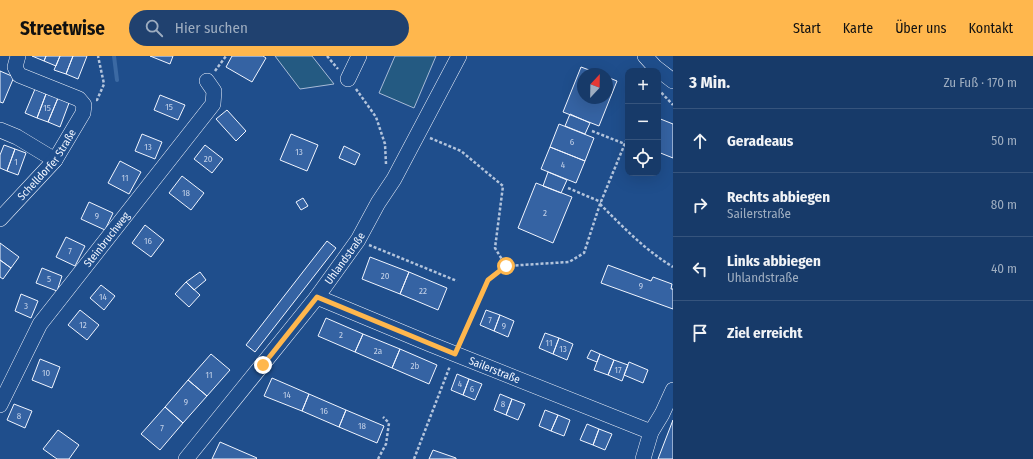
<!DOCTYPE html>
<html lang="de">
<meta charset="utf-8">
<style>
body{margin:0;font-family:"Fira Sans Condensed",sans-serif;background:#20416f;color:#f1f3f6}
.controls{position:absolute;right:12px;top:12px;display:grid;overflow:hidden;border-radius:8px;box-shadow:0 4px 16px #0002}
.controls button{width:36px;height:36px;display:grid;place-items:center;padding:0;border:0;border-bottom:1px solid #36547d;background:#173a69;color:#f1f3f6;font:20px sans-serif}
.compass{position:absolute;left:577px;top:12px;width:36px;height:36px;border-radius:50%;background:#173a69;box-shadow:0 4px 16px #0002;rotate:22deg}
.stop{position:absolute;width:12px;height:12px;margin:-9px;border:3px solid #ffb74d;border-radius:50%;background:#fff}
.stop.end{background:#ffb74d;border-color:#fff;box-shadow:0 1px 4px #0008}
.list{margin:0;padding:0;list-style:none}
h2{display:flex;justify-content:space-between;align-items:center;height:52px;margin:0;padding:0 16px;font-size:17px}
h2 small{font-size:13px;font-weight:400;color:#9eadc0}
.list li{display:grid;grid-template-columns:26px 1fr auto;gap:12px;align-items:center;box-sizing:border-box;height:64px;padding:0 16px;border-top:1px solid #36547d}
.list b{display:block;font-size:15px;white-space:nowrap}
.list p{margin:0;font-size:13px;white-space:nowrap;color:#9eadc0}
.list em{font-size:13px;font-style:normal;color:#9eadc0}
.icon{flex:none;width:22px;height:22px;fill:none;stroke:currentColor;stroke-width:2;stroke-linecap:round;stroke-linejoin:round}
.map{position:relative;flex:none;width:673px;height:403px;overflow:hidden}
header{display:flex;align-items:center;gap:24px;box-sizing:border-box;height:56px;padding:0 20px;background:#ffb74d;color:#111}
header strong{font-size:19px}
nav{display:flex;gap:22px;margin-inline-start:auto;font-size:14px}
.search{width:280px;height:36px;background:#20416f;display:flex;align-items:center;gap:10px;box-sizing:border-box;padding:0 14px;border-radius:22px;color:#9eadc0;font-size:15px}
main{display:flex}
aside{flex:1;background:#173a69}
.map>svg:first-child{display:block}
.green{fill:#245a82;stroke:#a8bbd7}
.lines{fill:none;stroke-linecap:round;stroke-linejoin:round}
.stream{stroke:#3b69a3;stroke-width:4}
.building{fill:#3563a3;stroke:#f2f6ff}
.minor-casing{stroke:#f2f6ff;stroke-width:16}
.path{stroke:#b3c4dc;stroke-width:2.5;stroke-dasharray:3 2;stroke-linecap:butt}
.minor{stroke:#1f4e8c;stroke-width:15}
.route{stroke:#ffb74d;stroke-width:5}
.labels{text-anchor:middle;stroke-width:3;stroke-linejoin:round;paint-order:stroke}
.number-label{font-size:9px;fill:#c3d1e8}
.street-label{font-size:11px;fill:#f2f6ff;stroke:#1f4e8c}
</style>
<header>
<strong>Streetwise</strong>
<div class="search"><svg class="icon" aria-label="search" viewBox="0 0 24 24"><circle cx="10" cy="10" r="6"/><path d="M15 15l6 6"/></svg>Hier suchen</div>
<nav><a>Start</a><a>Karte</a><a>Über uns</a><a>Kontakt</a></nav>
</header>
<main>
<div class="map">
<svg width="673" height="403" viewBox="0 0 673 403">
<rect width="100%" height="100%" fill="#1f4e8c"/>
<!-- green -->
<path class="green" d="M275,0H312L334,28L300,33Z
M395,0H436L414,52L379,37Z"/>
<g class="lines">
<!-- stream -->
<path class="stream" d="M114,0L117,24"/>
</g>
<!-- building -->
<path class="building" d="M32,0H46L44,5Z
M46,0H60L56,10L44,5Z
M60,0H73L66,18L54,14Z
M73,0H87L78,23L66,18Z
M150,0H173L170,8Z
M232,0H263L266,2L252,26L226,11Z
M581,11L600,18H583V42H607V21L617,25L599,70L563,56Z
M0,15L14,21L3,47L0,46Z
M35,33L46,38L37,62L25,57Z
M46,38L58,42L48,66L37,62Z
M160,39L185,49L178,64L154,54Z
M58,42L69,47L60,71L48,66Z
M227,54L246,75L236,85L216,63Z
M570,58L590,67L585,78L565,70Z
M658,62L673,68V102L658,96Z
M559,68L594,82L585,105L550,91Z
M142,78L162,86L155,103L135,95Z
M291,78L318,89L307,115L280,104Z
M4,89L15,93L7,115L0,112V99Z
M205,89L223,103L212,117L194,103Z
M344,90L360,98L355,109L339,102Z
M550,91L585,105L576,127L541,113Z
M15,93L26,97L18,119L7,115Z
M120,105L141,116L129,138L108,127Z
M548,116L567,124L561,137L543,130Z
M182,120L204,137L191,154L169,137Z
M536,127L572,141L553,187L518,172Z
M303,142L308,150L301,154L296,146Z
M89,146L113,157L105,174L81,163Z
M145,169L164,184L151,201L132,187Z
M66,181L85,190L75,210L56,201Z
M327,185L336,192L255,296L246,289Z
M0,187L19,201L11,212L0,204Z
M370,201L409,216L400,238L362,223Z
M0,204L11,212L3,223L0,221Z
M608,209L651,225L653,221L672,228L671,233H673V253L601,227Z
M42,212L62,220L57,235L36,227Z
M200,216L206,224L194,234L186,226Z
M409,216L447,232L438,254L400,238Z
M186,226L200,239L189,251L175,238Z
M101,229L115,240L104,254L90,242Z
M21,238L38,245L31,262L15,255Z
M80,254L99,269L87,284L68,269Z
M486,254L500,259L494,275L480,269Z
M500,259L514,265L508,281L494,275Z
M326,262L363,278L355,296L318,280Z
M545,277L559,282L553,298L539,292Z
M363,278L400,293L392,312L355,296Z
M559,282L573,288L567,304L553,298Z
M400,293L437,309L429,328L392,312Z
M591,294L600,298L597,306L587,302Z
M211,298L230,314L207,340L188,324Z
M600,298L614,304L608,319L594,314Z
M40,303L60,311L52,332L32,324Z
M614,304L628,309L622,325L608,319Z
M629,306L648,314L643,327L624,319Z
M457,318L469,323L463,339L451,334Z
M272,322L309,338L302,355L264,340Z
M469,323L482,328L475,344L463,339Z
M188,324L207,340L183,367L165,351Z
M309,338L346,354L339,371L302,355Z
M500,338L512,343L506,359L494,354Z
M512,343L525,348L518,364L506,359Z
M14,348L32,355L25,372L7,364Z
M165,351L183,367L160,394L141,378Z
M346,354L384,370L377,387L339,371Z
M545,354L558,359L551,375L539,370Z
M558,359L570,364L564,380L551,375Z
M673,364V403H658Z
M587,368L599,373L593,389L580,384Z
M599,373L612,378L605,394L593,389Z
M58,374L79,389L69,403H57L43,393Z
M220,386L257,402L256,403H212Z
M433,394L456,402V403H429Z"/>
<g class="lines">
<defs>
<g id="minor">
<path d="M645,0L655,11L673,25"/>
<path d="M348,23L359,0"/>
<path d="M0,74L17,81L55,104"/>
<path id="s1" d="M0,163L55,104L83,57L84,49L79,43L19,19L15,11L18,0"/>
<path id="s2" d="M317,241L430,288L651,376"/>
<path id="s3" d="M0,349L40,268L213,48L214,35L207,25"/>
<path id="s4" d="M186,403L317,241L358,184L378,147L394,123L459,0"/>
<path d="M643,403L651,376L662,358L673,334"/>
</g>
</defs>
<!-- minor casing -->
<use href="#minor" class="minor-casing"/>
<!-- path -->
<path class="path" d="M327,0L338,13
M215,15L226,0
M356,33L376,61L385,88L386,108
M658,33L673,49
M96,44H97L104,28L98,0
M592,75L625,88
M430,82L461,95L503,130L495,192L506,210
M568,132L601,146
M600,148C623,171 645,194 673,211
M369,189L457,225
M461,286L488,224L506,210L569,206L584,197L600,148L628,80
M378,403L386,388L389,367L383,361
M414,403L450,310"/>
<!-- minor -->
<use href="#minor" class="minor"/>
</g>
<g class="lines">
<!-- route -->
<path class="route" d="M263,309L317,241L455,298L488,224L506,210"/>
</g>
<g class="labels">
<!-- number labels -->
<g class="number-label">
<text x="169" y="54">15</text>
<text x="47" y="55">15</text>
<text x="572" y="89">6</text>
<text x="148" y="94">13</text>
<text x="299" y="99">13</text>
<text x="208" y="106">20</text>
<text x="16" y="109">1</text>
<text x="563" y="112">4</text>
<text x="125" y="125">11</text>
<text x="186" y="140">18</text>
<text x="545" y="160">2</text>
<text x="97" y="163">9</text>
<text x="148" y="188">16</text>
<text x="70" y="198">7</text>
<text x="385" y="223">20</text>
<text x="49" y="226">5</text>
<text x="641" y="233">9</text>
<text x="423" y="238">22</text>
<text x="103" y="244">14</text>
<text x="26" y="253">3</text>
<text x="490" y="267">7</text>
<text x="83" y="272">12</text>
<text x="504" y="273">9</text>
<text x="341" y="282">2</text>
<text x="549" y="290">11</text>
<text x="563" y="296">13</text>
<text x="378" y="298">2a</text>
<text x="415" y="313">2b</text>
<text x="618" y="317">17</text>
<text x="46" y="320">10</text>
<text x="209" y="322">11</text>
<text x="460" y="331">4</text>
<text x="472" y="336">6</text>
<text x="287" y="342">14</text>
<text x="186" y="349">9</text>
<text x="503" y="351">8</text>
<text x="324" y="358">16</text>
<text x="19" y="363">8</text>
<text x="362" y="373">18</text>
<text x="162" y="375">7</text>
</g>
<!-- street labels -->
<g class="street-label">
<text dy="4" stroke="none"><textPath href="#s1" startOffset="72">Schelldorfer Straße</textPath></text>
<text dy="4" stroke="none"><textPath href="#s3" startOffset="198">Steinbruchweg</textPath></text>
<text dy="4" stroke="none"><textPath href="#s4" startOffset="256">Uhlandstraße</textPath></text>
<text dy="4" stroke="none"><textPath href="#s2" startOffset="192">Sailerstraße</textPath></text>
</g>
</g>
</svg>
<div class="controls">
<button>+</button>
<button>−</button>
<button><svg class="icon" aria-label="locate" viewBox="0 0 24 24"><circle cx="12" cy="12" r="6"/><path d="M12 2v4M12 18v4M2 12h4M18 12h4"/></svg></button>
</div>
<svg class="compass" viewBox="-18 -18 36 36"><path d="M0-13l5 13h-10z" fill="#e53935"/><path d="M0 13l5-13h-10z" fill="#9eadc0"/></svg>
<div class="stop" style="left:506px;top:210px"></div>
<div class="stop end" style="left:263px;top:309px"></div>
</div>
<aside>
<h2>3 Min.<small>Zu Fuß · 170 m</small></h2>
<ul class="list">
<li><svg class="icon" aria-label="ahead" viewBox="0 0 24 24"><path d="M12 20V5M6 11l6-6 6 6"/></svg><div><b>Geradeaus</b></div><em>50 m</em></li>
<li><svg class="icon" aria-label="right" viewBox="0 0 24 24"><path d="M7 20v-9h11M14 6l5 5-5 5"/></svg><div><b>Rechts abbiegen</b><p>Sailerstraße</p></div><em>80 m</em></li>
<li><svg class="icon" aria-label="left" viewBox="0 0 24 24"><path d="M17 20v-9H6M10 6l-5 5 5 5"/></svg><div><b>Links abbiegen</b><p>Uhlandstraße</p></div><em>40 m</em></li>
<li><svg class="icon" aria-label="arrive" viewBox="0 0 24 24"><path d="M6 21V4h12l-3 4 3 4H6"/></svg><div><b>Ziel erreicht</b></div></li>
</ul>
</aside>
</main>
